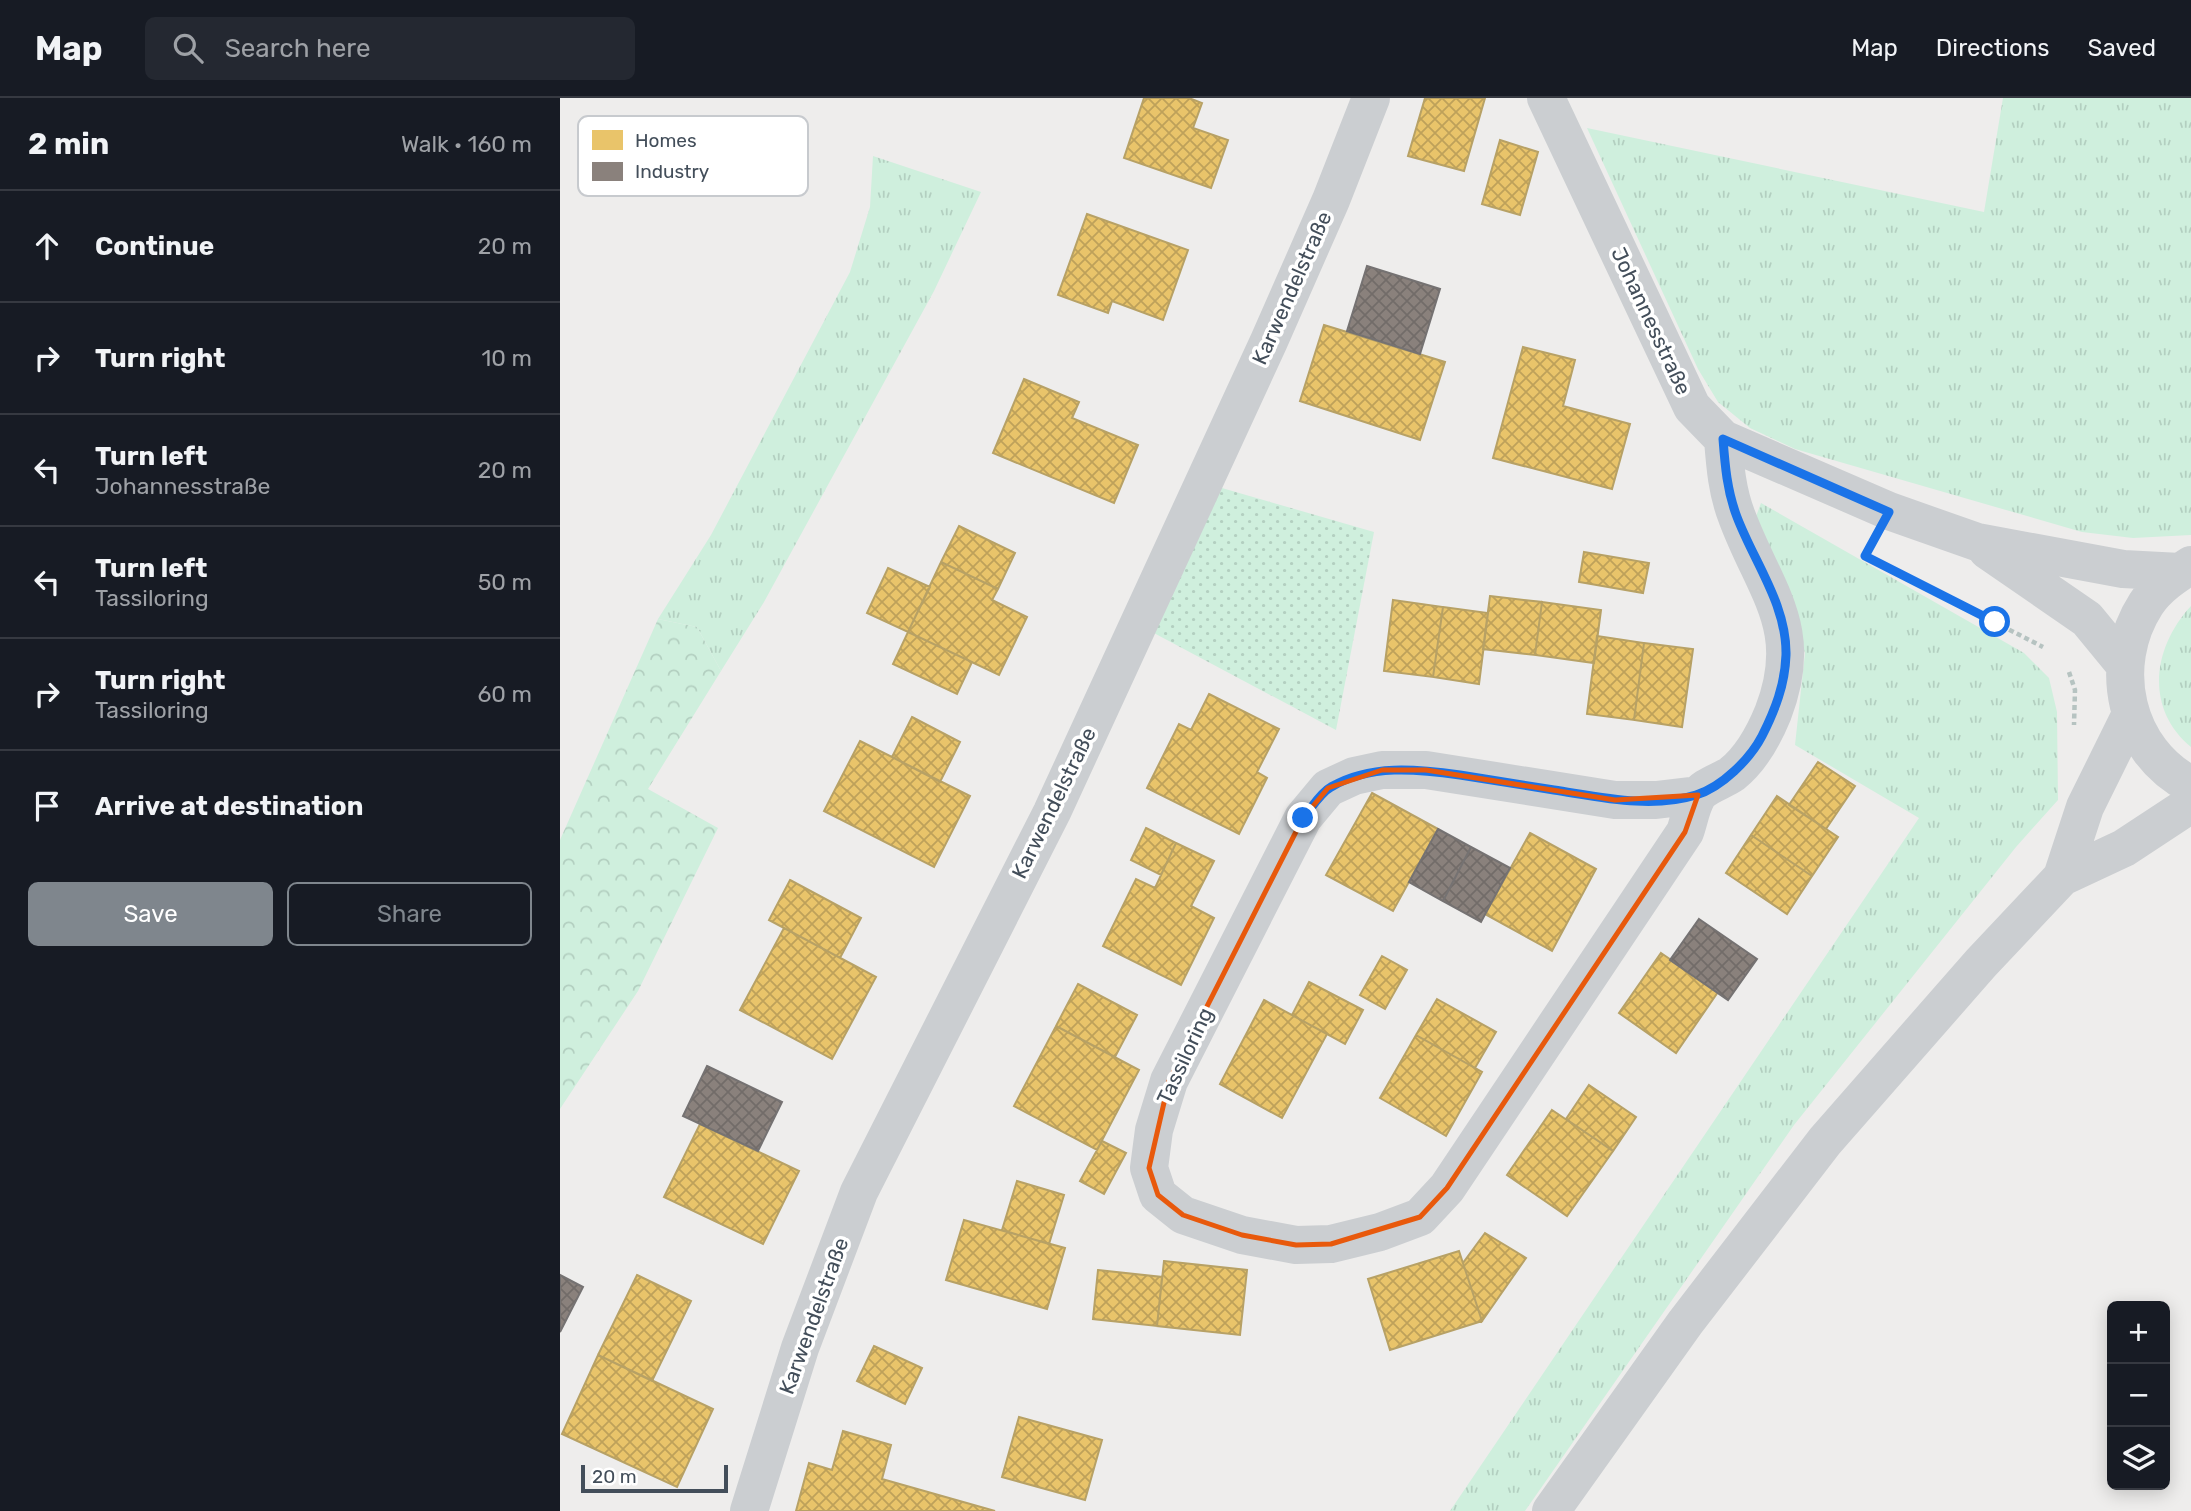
<!DOCTYPE html>
<meta charset="utf-8">
<style>
body{margin:0;font-family:Rubik,sans-serif;background:#242831;color:#f1f3f6}
.controls{position:absolute;right:21px;bottom:21px;display:grid;overflow:hidden;border-radius:10px;box-shadow:0 4px 18px #0003}
.controls button{width:63px;height:63px;display:grid;place-items:center;padding:0;border:0;border-bottom:2px solid #363941;background:#171b24;color:#f1f3f6;font:35px sans-serif}
.scale{position:absolute;left:21px;bottom:18px;width:147px;box-sizing:border-box;padding-left:7px;border:4px solid #434e5a;border-top:0;font-size:19px;line-height:24px;white-space:nowrap;color:#434e5a;-webkit-text-stroke:5px #fff;paint-order:stroke}
.stop{position:absolute;width:21px;height:21px;margin:-16px;border:5px solid #1a73e8;border-radius:50%;background:#fff}
.stop.end{background:#1a73e8;border-color:#fff;box-shadow:0 2px 7px #0008}
.list{margin:0;padding:0;list-style:none}
h2{display:flex;justify-content:space-between;align-items:center;height:91px;margin:0;padding:0 28px;font-size:30px}
h2 small{font-size:23px;font-weight:400;color:#9ea1a6}
.list li{display:grid;grid-template-columns:46px 1fr auto;gap:21px;align-items:center;box-sizing:border-box;height:112px;padding:0 28px;border-top:2px solid #363941}
.list b{display:block;font-size:26px;white-space:nowrap}
.list p{margin:0;font-size:23px;white-space:nowrap;color:#9ea1a6}
.list em{font-size:23px;font-style:normal;color:#9ea1a6}
.actions{display:flex;gap:14px;padding:21px 28px}
.actions a{flex:1;padding:16px 0;border:2px solid #7f868d;border-radius:10px;text-align:center;font-size:24px;color:#7f868d}
.actions .main{background:#7f868d;color:#fff}
.icon{flex:none;width:38px;height:38px;fill:none;stroke:currentColor;stroke-width:2;stroke-linecap:round;stroke-linejoin:round}
.map{position:relative;flex:none;width:1631px;height:1413px;overflow:hidden}
header{display:flex;align-items:center;gap:42px;box-sizing:border-box;height:98px;padding:0 35px;background:#171b24;border-bottom:2px solid #363941}
header strong{font-size:33px}
nav{display:flex;gap:38px;margin-inline-start:auto;font-size:24px}
.search{width:490px;height:63px;background:#242831;display:flex;align-items:center;gap:18px;box-sizing:border-box;padding:0 24px;border-radius:10px;color:#9ea1a6;font-size:26px}
main{display:flex}
aside{flex:1;background:#171b24}
.map>svg:first-child{display:block}
.grass{fill:url(#grass-tufts)}
.forest{fill:url(#forest-crowns)}
.park{fill:url(#park-dots)}
.homes{fill:url(#homes-cross-hatch);stroke:#b7a165;stroke-width:2}
.industry{fill:url(#industry-cross-hatch);stroke:#757272;stroke-width:2}
.lines{fill:none;stroke-linecap:round;stroke-linejoin:round}
.path{stroke:#b6c3c1;stroke-width:4.5;stroke-dasharray:5 3.5;stroke-linecap:butt}
.minor{stroke:#cbced1;stroke-width:38}
.route{stroke:#1a73e8;stroke-width:9}
.marked{fill:none;stroke:#e8590c;stroke-width:5;stroke-linejoin:round}
.labels{text-anchor:middle;stroke-width:7;stroke-linejoin:round;paint-order:stroke}
.street-label{font-size:21px;fill:#434e5a;stroke:#fff}
.key{fill:#fff;stroke:#c7cace;stroke-width:2}
.key-label{font-size:19px;fill:#434e5a}
</style>
<header>
<strong>Map</strong>
<div class="search"><svg class="icon" aria-label="search" viewBox="0 0 24 24"><circle cx="10" cy="10" r="6"/><path d="M15 15l6 6"/></svg>Search here</div>
<nav><a>Map</a><a>Directions</a><a>Saved</a></nav>
</header>
<main>
<aside>
<h2>2 min<small>Walk · 160 m</small></h2>
<ul class="list">
<li><svg class="icon" aria-label="ahead" viewBox="0 0 24 24"><path d="M12 20V5M6 11l6-6 6 6"/></svg><div><b>Continue</b></div><em>20 m</em></li>
<li><svg class="icon" aria-label="right" viewBox="0 0 24 24"><path d="M7 20v-9h11M14 6l5 5-5 5"/></svg><div><b>Turn right</b></div><em>10 m</em></li>
<li><svg class="icon" aria-label="left" viewBox="0 0 24 24"><path d="M17 20v-9H6M10 6l-5 5 5 5"/></svg><div><b>Turn left</b><p>Johannesstraße</p></div><em>20 m</em></li>
<li><svg class="icon" aria-label="left" viewBox="0 0 24 24"><path d="M17 20v-9H6M10 6l-5 5 5 5"/></svg><div><b>Turn left</b><p>Tassiloring</p></div><em>50 m</em></li>
<li><svg class="icon" aria-label="right" viewBox="0 0 24 24"><path d="M7 20v-9h11M14 6l5 5-5 5"/></svg><div><b>Turn right</b><p>Tassiloring</p></div><em>60 m</em></li>
<li><svg class="icon" aria-label="arrive" viewBox="0 0 24 24"><path d="M6 21V4h12l-3 4 3 4H6"/></svg><div><b>Arrive at destination</b></div></li>
</ul>
<div class="actions"><a class="main">Save</a><a>Share</a></div>
</aside>
<div class="map">
<svg width="1631" height="1413" viewBox="0 0 1631 1413">
<defs>
<pattern id="grass-tufts" width="24" height="20" patternUnits="userSpaceOnUse" patternTransform="scale(1.75)"><rect width="24" height="20" fill="#cfefdd"/><path d="M3 7l-1-3M5 7V3M7 7l1-3M15 17l-1-3M17 17v-4M19 17l1-3" fill="none" stroke="#b3cfc0"/></pattern>
<pattern id="forest-crowns" width="20" height="18" patternUnits="userSpaceOnUse" patternTransform="scale(1.75)"><rect width="20" height="18" fill="#cfefdd"/><path d="M2 6a3 3 0 1 1 6 0M12 15a3 3 0 1 1 6 0" fill="none" stroke="#b3cfc0"/></pattern>
<pattern id="park-dots" width="8" height="8" patternUnits="userSpaceOnUse" patternTransform="scale(1.75)"><rect width="8" height="8" fill="#cfefdd"/><path d="M2 2h.1M6 6h.1" fill="none" stroke="#b3cfc0" stroke-width="1.8" stroke-linecap="round"/></pattern>
<pattern id="homes-cross-hatch" width="8" height="8" patternUnits="userSpaceOnUse" patternTransform="scale(1.75)"><rect width="8" height="8" fill="#e9c46a"/><path d="M0 0l8 8M0 8l8-8" fill="none" stroke="#bea15a"/></pattern>
<pattern id="industry-cross-hatch" width="8" height="8" patternUnits="userSpaceOnUse" patternTransform="scale(1.75)"><rect width="8" height="8" fill="#8a817c"/><path d="M0 0l8 8M0 8l8-8" fill="none" stroke="#726c69"/></pattern>
</defs>
<rect width="100%" height="100%" fill="#eeedec"/>
<!-- grass -->
<path class="grass" d="M1443,0H1631V437L1573,440L1522,434L1235,351L1190,330L1158,304L1138,271L1027,30L1424,114Z
M313,58L421,94L374,193L204,504L161,573L137,529L98,521L151,437L290,174L310,109Z
M1201,405L1464,555L1489,580L1497,614L1498,702L1456,749L1234,1027L965,1413H890L1359,720L1235,647L1245,555L1226,497L1194,424Z
M1631,508V649C1584,610 1593,549 1631,508Z"/>
<!-- forest -->
<path class="forest" d="M98,521L137,529L161,573L88,691L158,730L78,893L0,1011V742Z"/>
<!-- park -->
<path class="park" d="M655,388L814,434L776,632L592,534Z"/>
<!-- homes -->
<path class="homes" d="M584,0H629L642,5L633,30L668,42L651,90L564,60Z
M865,0H925L904,73L848,58Z
M940,42L978,54L960,117L922,106Z
M527,116L628,152L603,222L552,203L548,215L498,197Z
M764,227L885,264L860,342L740,303Z
M963,249L1015,262L1003,308L1070,326L1052,391L933,360Z
M464,281L519,304L512,320L578,347L554,405L433,355Z
M399,428L455,455L438,491L381,464Z
M1024,454L1089,465L1083,495L1019,484Z
M381,464L438,491L432,502L467,519L439,577L348,534Z
M328,470L370,489L348,534L307,515Z
M930,498L982,504L975,557L923,551Z
M833,502L883,509L873,579L824,573Z
M982,504L1041,512L1034,565L975,557Z
M883,509L928,515L919,586L873,579Z
M348,534L412,564L397,596L333,566Z
M1037,538L1084,545L1074,622L1027,616Z
M1084,545L1133,551L1122,629L1074,622Z
M649,596L719,631L697,674L707,680L679,736L587,690L619,626L631,632Z
M352,619L400,644L380,684L332,659Z
M300,643L410,698L374,769L264,713Z
M1258,664L1295,688L1266,731L1229,707Z
M812,695L878,731L833,813L766,777Z
M1217,698L1278,739L1252,778L1191,737Z
M586,730L616,745L601,777L571,762Z
M970,735L1036,771L992,853L925,816Z
M1191,737L1252,778L1227,816L1166,775Z
M616,745L654,763L631,808L654,820L621,887L543,848L576,781L595,790Z
M230,782L301,820L280,860L209,822Z
M224,830L316,879L272,961L180,912Z
M1101,855L1158,894L1116,955L1059,915Z
M822,858L847,872L825,911L800,897Z
M749,884L803,912L785,946L732,917Z
M518,886L577,917L555,959L496,928Z
M877,901L936,934L915,970L856,937Z
M704,902L767,936L722,1020L660,986Z
M496,928L579,972L537,1052L454,1008Z
M856,937L922,974L886,1038L820,1000Z
M1029,987L1076,1019L1053,1053L1006,1021Z
M992,1012L1053,1053L1007,1118L947,1077Z
M140,1026L239,1073L203,1146L104,1099Z
M542,1043L566,1055L544,1096L520,1083Z
M457,1083L504,1097L489,1146L442,1132Z
M404,1122L505,1150L487,1211L386,1182Z
M925,1135L966,1160L922,1223L903,1165Z
M899,1153L922,1223L830,1252L808,1181Z
M604,1163L687,1172L680,1237L597,1228Z
M538,1172L602,1179L597,1228L533,1221Z
M77,1177L131,1203L92,1283L38,1257Z
M314,1248L362,1270L345,1306L297,1283Z
M38,1257L153,1311L117,1389L2,1336Z
M459,1319L542,1342L525,1402L442,1379Z
M283,1333L331,1347L322,1381L435,1413H236L249,1365L272,1372Z"/>
<!-- industry -->
<path class="industry" d="M807,168L880,191L860,256L787,233Z
M878,731L911,749L883,803L849,784Z
M911,749L950,770L921,824L883,803Z
M1139,821L1197,861L1168,902L1110,862Z
M147,968L222,1004L198,1053L123,1018Z
M0,1177L23,1189L0,1234Z"/>
<g class="lines">
<!-- path -->
<path class="path" d="M1309,451L1305,458L1483,549
M1509,574L1515,592L1514,627"/>
<!-- minor -->
<path class="minor" d="M986,0L1132,309L1163,341L1329,413L1417,444L1563,471L1620,474
M1427,452L1527,521L1564,566
M1631,467C1614,478 1597,489 1586,506C1546,568 1565,653 1631,687
M1138,697L1096,702H1055L866,672H822L794,678L768,690L743,720L609,983L594,1032L589,1070L598,1097L623,1117L682,1137L736,1147L771,1146L820,1134L860,1119L887,1090L1125,734C1129,723 1131,709 1137,699C1143,688 1162,683 1172,676C1191,661 1204,637 1213,615C1246,530 1205,494 1177,419C1167,394 1165,367 1163,341
M1502,779L1525,709L1571,616
M189,1413L240,1250L299,1094L492,714L709,243L771,102L811,0
M991,1413L1125,1225L1265,1043L1421,865L1502,779L1564,750L1631,706"/>
</g>
<g class="lines">
<!-- route -->
<path class="route" d="M743,720C751,711 760,695 771,689C810,666 857,671 900,677C932,682 963,687 994,692C1040,699 1091,711 1136,697C1162,689 1190,661 1202,638C1215,612 1225,587 1226,557C1227,507 1194,464 1177,419C1167,393 1165,367 1163,341L1329,414L1305,458L1435,524"/>
</g>
<!-- marked area -->
<path class="marked" d="M822,672H866L1055,702L1138,697L1125,734L887,1090L860,1119L771,1146L736,1147L682,1137L623,1117L598,1097L589,1070L609,983L743,720L768,690Z"/>
<g class="labels">
<!-- street labels -->
<g class="street-label">
<text transform="translate(732 190) rotate(-66)" y="7">Karwendelstraße</text>
<text transform="translate(1091 223) rotate(65)" y="7">Johannesstraße</text>
<text transform="translate(494 705) rotate(-64)" y="7">Karwendelstraße</text>
<text transform="translate(625 958) rotate(-65)" y="7">Tassiloring</text>
<text transform="translate(254 1218) rotate(-70)" y="7">Karwendelstraße</text>
</g>
</g>
<!-- legend -->
<rect x="18" y="18" width="230" height="80" rx="10" class="key"/>
<rect x="32" y="32" width="31" height="20" fill="#e9c46a"/>
<rect x="32" y="64" width="31" height="19" fill="#8a817c"/>
<g class="key-label">
<text x="75" y="49">Homes</text>
<text x="75" y="80">Industry</text>
</g>
</svg>
<div class="controls">
<button>+</button>
<button>−</button>
<button><svg class="icon" aria-label="layers" viewBox="0 0 24 24"><path d="M12 4l9 5-9 5-9-5zM3 14l9 5 9-5"/></svg></button>
</div>
<div class="scale">20 m</div>
<div class="stop" style="left:1435px;top:524px"></div>
<div class="stop end" style="left:743px;top:720px"></div>
</div>
</main>
